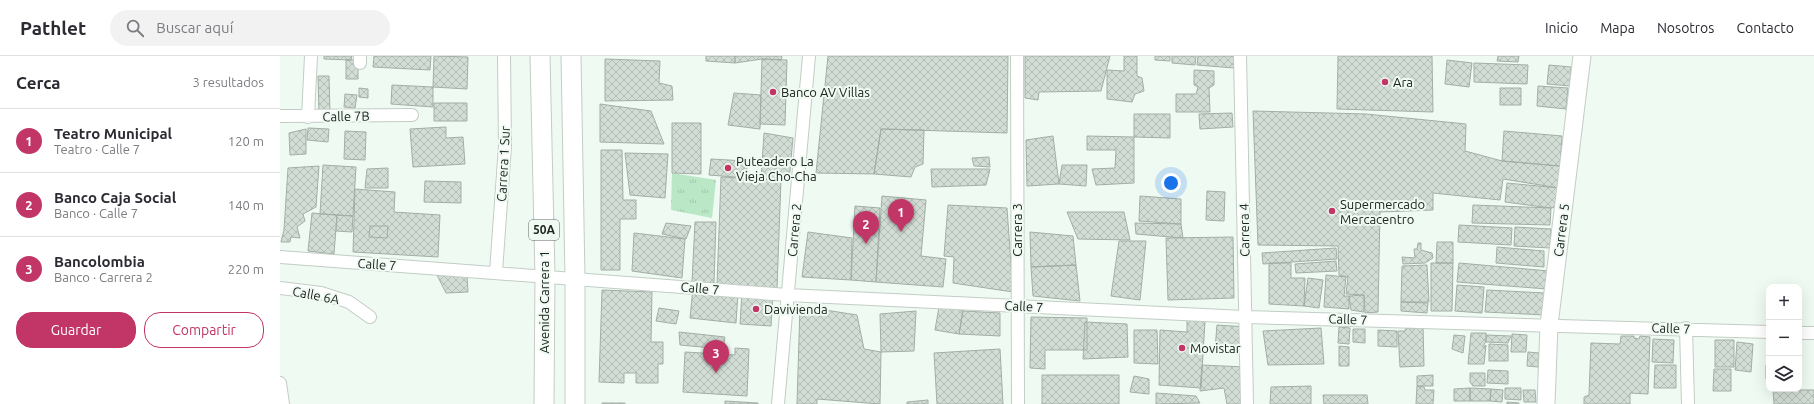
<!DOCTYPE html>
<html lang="es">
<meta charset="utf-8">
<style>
body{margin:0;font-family:Ubuntu,sans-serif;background:#f2f2f3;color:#2b2b33}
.controls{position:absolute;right:12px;bottom:12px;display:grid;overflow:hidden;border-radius:8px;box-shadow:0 4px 16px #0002}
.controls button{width:36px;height:36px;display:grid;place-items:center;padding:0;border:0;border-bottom:1px solid #e1e1e2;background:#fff;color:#2b2b33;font:20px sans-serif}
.you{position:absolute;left:891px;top:127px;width:14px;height:14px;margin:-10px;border:3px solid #fff;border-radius:50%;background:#1a73e8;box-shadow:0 0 0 6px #1a73e833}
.badge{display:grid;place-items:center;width:26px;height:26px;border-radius:50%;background:#c23567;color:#fff;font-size:13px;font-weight:700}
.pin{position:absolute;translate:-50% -33px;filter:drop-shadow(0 1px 2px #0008)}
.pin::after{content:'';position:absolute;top:21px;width:14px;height:12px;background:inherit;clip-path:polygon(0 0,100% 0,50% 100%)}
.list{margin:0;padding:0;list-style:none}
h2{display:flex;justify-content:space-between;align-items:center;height:52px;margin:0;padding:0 16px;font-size:17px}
h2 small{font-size:13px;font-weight:400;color:#7c7c81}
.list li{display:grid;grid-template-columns:26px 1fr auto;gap:12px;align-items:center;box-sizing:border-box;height:64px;padding:0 16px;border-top:1px solid #e1e1e2}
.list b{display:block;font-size:15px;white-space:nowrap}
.list p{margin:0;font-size:13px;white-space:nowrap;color:#7c7c81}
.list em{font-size:13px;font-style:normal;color:#7c7c81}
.actions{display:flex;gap:8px;padding:12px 16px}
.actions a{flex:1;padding:9px 0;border:1px solid #c23567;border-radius:16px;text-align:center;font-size:14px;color:#c23567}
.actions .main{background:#c23567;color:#fff}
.icon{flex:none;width:22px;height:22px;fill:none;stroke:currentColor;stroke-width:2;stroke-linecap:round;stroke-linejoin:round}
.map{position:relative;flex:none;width:1534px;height:348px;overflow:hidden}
header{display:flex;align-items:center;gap:24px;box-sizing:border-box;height:56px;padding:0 20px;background:#fff;border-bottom:1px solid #e1e1e2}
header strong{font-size:19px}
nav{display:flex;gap:22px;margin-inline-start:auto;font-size:14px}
.search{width:280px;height:36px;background:#f2f2f3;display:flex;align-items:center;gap:10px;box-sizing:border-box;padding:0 14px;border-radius:22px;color:#7c7c81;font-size:15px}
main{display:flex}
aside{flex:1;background:#fff}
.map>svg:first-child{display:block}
.park{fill:url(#park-tufts)}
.building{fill:url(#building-cross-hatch);stroke:#a3aea6}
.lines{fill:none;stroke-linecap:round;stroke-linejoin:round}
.street-casing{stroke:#c2cdc5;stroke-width:14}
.secondary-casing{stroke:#c2cdc5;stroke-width:19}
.primary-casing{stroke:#c2cdc5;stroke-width:21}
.street{stroke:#fff;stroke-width:12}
.secondary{stroke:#fff;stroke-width:17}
.primary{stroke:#fff;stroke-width:19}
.poi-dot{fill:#c23567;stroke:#effaf2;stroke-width:1.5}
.labels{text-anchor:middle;stroke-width:4;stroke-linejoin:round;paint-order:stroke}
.shield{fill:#effaf2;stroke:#5e6460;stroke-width:1}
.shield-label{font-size:12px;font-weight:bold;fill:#202421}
.poi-label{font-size:13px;fill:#202421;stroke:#effaf2;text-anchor:start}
.street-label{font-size:13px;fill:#202421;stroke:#effaf2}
</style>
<header>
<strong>Pathlet</strong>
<div class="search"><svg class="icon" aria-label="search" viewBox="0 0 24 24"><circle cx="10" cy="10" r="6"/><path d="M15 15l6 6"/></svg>Buscar aquí</div>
<nav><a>Inicio</a><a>Mapa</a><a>Nosotros</a><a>Contacto</a></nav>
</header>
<main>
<aside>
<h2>Cerca<small>3 resultados</small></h2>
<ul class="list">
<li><span class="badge">1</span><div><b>Teatro Municipal</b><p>Teatro · Calle 7</p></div><em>120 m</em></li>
<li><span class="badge">2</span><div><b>Banco Caja Social</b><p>Banco · Calle 7</p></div><em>140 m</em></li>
<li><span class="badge">3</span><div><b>Bancolombia</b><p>Banco · Carrera 2</p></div><em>220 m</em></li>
</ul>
<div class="actions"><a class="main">Guardar</a><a>Compartir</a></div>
</aside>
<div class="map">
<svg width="1534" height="348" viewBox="0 0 1534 348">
<defs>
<pattern id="park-tufts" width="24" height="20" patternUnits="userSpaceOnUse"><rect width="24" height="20" fill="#bae8c7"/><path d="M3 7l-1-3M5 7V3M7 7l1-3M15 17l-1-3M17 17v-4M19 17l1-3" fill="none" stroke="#a0c7ab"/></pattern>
<pattern id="building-cross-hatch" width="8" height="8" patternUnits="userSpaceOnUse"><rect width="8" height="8" fill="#d2ddd5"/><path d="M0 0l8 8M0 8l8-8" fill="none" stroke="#b4beb7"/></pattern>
</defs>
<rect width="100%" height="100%" fill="#effaf2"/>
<!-- park -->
<path class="park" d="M392,117L436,124L432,162L391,154Z"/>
<!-- building -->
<path class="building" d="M44,0H72L71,4L44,3Z
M94,0H151L150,14L93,11Z
M154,0L188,1L187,33L153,31Z
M426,0H455V7L426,5Z
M455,0H502L501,4L482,3L455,7Z
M548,0H728L727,77L601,73L594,118L536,117Z
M745,0H830L821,35L759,36L758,44L745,42Z
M844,0H857V20L862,22L864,35L855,38L852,46L827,43V14L844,15Z
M875,0H890V5L875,4Z
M892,0H916L915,9L892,7Z
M918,0H954V12L917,9Z
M1058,0H1152L1153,56L1057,53Z
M1218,0H1239L1238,6L1217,5Z
M325,3L380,5L379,27L392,30L393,44L325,45Z
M482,3L507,4L505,69L480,68Z
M66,4H78V23H66Z
M1167,4L1192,7L1189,31L1165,28Z
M1194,7L1248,9L1247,28L1194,26Z
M1269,9L1291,11L1290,30L1267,28Z
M914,14L934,15V29L929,32L930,56H896V38H916L918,31L914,29Z
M38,20H49L50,57H39Z
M112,29L153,31V51L111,48Z
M1258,30L1288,32L1286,53L1257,50Z
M79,32L88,33V42L79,41Z
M1220,32H1241V49H1220Z
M454,37L481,39L480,73L448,69Z
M65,38L77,39L75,52L64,51Z
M154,47H187V65H154Z
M320,48L371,55L384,88L320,86Z
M973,55L1086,58L1186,68L1185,95L1222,105L1280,110L1279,132L1223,123L1220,144L1153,137V154L1100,156L1098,256L1085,257L1084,239L1066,238L1068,221L1059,219L1058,190L978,189Z
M952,57L953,71L920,73L919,58Z
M854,58H890V82L854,81Z
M392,67H421V118L392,117Z
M166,71V82L183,81L185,108L133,111L130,73Z
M28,72L49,73L48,86L27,84Z
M26,73V98L10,99L9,77Z
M601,73L644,74L643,108L635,111L631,121L594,118Z
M65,75L86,76L85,104L64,103Z
M1224,75L1282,80L1280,110L1222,105Z
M484,77L513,82L509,125L481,123Z
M773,80L779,128L747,130L746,84Z
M807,80L854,81V127L816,129L812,113L835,112L836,94H807Z
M321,94H342L343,144H356V163H340V214H321Z
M345,97L388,98L385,142L350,139Z
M709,101L710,111L694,110L692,102Z
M431,103L466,105L468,122L429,119Z
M43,109L76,111L73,160L40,158Z
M782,109H807L806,130L779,128Z
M39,110L36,151L23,158L25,165L17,171L20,182L11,181L10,186H1L4,174L8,112Z
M108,112V132H85L87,113Z
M651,113H710L706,129L652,131Z
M441,121L501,124L497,232L437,229Z
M145,125L181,126V147L144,146Z
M1227,127L1279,132L1277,151L1271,152L1225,146Z
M75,133L115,136L114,156L160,159L158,201L73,196Z
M927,135L945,136L944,165L926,164Z
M602,140L646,144L641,200L666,203L663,231L596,226Z
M860,140L901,143V168L859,165Z
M668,149L727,152L733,236L673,227L674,201L664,200Z
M1193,149L1271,152L1270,169L1192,167Z
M575,150L600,152L596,226L571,224Z
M787,156H844L850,184L798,183Z
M32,157L57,159L54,198L28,195Z
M57,159L73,160L72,176L56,175Z
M415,166H436L434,227L412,226Z
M386,167L411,170L406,183L382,178Z
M855,167L901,168L903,182L856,178Z
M1179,169L1232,172L1231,189L1178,186Z
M90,170H108L107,182L89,181Z
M1235,171L1271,173L1270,192L1234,190Z
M528,176L572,182L571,224L522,221Z
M750,176L793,180L796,209L751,211Z
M354,177L405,183L402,222L352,215Z
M953,181L954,242L888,244L886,182Z
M839,185H866L860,244L831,240Z
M1157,186H1173V207H1156Z
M1138,187H1141V194L1152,197L1153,202L1145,207L1123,208L1122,201L1135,202L1134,193H1137Z
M1217,191L1264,195V211L1216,207Z
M1056,192L1057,203L983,208L982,197Z
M1056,205L1057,215L1016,217L1015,208Z
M989,207H1011V222H1025L1024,250L989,248Z
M1151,207H1173L1172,255H1151Z
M1179,207L1269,215L1267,233L1177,226Z
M796,209L800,245L753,240L751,211Z
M1147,209L1149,246H1121L1122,210Z
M157,219H187L188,236L166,237Z
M1046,219L1066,221L1064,240H1069V253L1044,251Z
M1028,222L1043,224L1039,252L1024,250Z
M1177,229L1204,231L1202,257L1175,255Z
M413,232L458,237L456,267L410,262Z
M322,234L372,236L371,286H383V308H378V327H356V317H344V327L319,326Z
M1207,234L1265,237L1264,259L1205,256Z
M462,236L493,239L491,270L460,268Z
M1084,239V256L1071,254L1069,240Z
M1121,246L1148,247L1147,257L1121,255Z
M520,250L577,259L584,293L601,296L600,348L537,343V348H517Z
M659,251L683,254L679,278L655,274Z
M379,252L399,255L396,268L376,265Z
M636,255L634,295L601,296L600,258Z
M683,255L720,257V280L679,278Z
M751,261L807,262V294H765V313L750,312Z
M907,263L925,265L921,332L879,329L880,274L907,276Z
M805,266L847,268L848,301L803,303Z
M937,269L967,271V294L935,293Z
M1135,270H1143L1144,310L1120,311L1118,275H1125L1126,272L1134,273Z
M1059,271L1070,272L1069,288L1058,287Z
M1041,272L1044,308L988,309L983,275Z
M1073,273H1085V287L1073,286Z
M854,274H877L878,308L854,307Z
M1098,274L1117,275V291L1098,290Z
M399,276L445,281L443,293L400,289Z
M1191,277H1206V286L1204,288V291L1206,289L1204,308H1188Z
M1232,278L1247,279L1246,296H1231Z
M1174,279L1185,280L1183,297L1172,293Z
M1206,279L1231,280L1228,287L1206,286Z
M1341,280H1354V282L1359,283L1360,280L1370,281L1368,338L1350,337V348H1304V341L1309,339L1311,287L1340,288Z
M1373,283L1394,284L1393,307L1372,306Z
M1435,284H1454V311H1435Z
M1457,286L1473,288L1471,316L1455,314Z
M1209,288L1228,289V305H1209Z
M1059,290L1069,291V310H1059Z
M455,292L469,293L467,340L403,336L405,296L455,299Z
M720,293L723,348H657L654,297Z
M1248,296L1259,297L1258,311L1247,310Z
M922,309L965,311L966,348H947L944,332L920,335Z
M1375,309H1396V332H1374Z
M1486,309H1489V323H1486Z
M1434,313H1451V335H1433Z
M1208,314L1228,315V328L1207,327Z
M1190,317H1205V330H1193L1190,326Z
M762,319H839V348H762Z
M1153,319V330H1137V320Z
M854,320L869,323V338L850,336Z
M1031,330V348H990L991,331Z
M1137,330L1144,331L1145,334H1154L1153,348H1136Z
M1190,332V345H1174V333Z
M1190,332L1211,333L1210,345H1190Z
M1225,332H1241V344L1225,343Z
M1211,333L1223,334L1222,346L1210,345Z
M1243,334H1255L1256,346H1244Z
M1493,334H1534V348H1494Z
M876,337L916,340L920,347L876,348Z
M1043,339H1087L1088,348H1044Z
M648,344V348H627V346Z
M445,345L478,347V348H445Z
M1227,346L1239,347V348H1227Z
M322,347H345V348H322Z"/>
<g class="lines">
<defs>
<path id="street" d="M80,0V7
M737,0L738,348
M960,0L967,348
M0,60L132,59
M28,61L31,0
M0,201L507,239L965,261L1489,276
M216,216L225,90L224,0
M0,232L41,237L69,246L90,261
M1406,272L1408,348
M1519,277H1534
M0,327L3,348
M498,348L529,0"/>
<path id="secondary" d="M1266,348L1269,269L1302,0"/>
<path id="primary" d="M260,0L265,220L264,348
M291,0L295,222V348"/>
</defs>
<!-- street casing -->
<use href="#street" class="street-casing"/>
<!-- secondary casing -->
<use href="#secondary" class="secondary-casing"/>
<!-- primary casing -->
<use href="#primary" class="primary-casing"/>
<!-- street -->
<use href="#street" class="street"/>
<!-- secondary -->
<use href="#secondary" class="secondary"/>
<!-- primary -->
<use href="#primary" class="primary"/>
</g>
<!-- markers -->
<g class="poi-dot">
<circle cx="1105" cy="26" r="4"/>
<circle cx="493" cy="36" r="4"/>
<circle cx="448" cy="112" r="4"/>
<circle cx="1052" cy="155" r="4"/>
<circle cx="476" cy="253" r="4"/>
<circle cx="902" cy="292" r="4"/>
</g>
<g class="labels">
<!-- shield labels -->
<rect class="shield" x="249" y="164" width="30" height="20" rx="3"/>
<g class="shield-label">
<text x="264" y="178">50A</text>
</g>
<!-- poi labels -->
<g class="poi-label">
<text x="1113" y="31">Ara</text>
<text x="501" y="41">Banco AV Villas</text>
<text x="456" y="110">Puteadero La<tspan x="456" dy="15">Vieja Cho-Cha</tspan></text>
<text x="1060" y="153">Supermercado<tspan x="1060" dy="15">Mercacentro</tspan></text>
<text x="484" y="258">Davivienda</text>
<text x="910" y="297">Movistar</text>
</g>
<!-- street labels -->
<g class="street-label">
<text transform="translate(66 60) rotate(-1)" y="5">Calle 7B</text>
<text transform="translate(223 108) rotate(-87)" y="5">Carrera 1 Sur</text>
<text transform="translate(514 174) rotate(-85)" y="5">Carrera 2</text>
<text transform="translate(737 174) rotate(-90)" y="5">Carrera 3</text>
<text transform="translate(964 174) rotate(-91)" y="5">Carrera 4</text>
<text transform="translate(1281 174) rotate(-83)" y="5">Carrera 5</text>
<text transform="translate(97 208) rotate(4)" y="5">Calle 7</text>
<text transform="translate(420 232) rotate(5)" y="5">Calle 7</text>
<text transform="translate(36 239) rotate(11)" y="5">Calle 6A</text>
<text transform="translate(264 246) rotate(-90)" y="5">Avenida Carrera 1</text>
<text transform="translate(744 250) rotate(3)" y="5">Calle 7</text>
<text transform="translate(1068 263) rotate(2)" y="5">Calle 7</text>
<text transform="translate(1391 272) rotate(2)" y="5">Calle 7</text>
</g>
</g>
</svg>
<div class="controls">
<button>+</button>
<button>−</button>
<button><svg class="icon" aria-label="layers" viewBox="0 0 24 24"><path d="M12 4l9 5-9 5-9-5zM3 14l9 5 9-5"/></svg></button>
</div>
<div class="you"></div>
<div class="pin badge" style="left:621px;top:176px">1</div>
<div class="pin badge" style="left:586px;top:188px">2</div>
<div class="pin badge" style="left:436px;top:317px">3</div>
</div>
</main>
